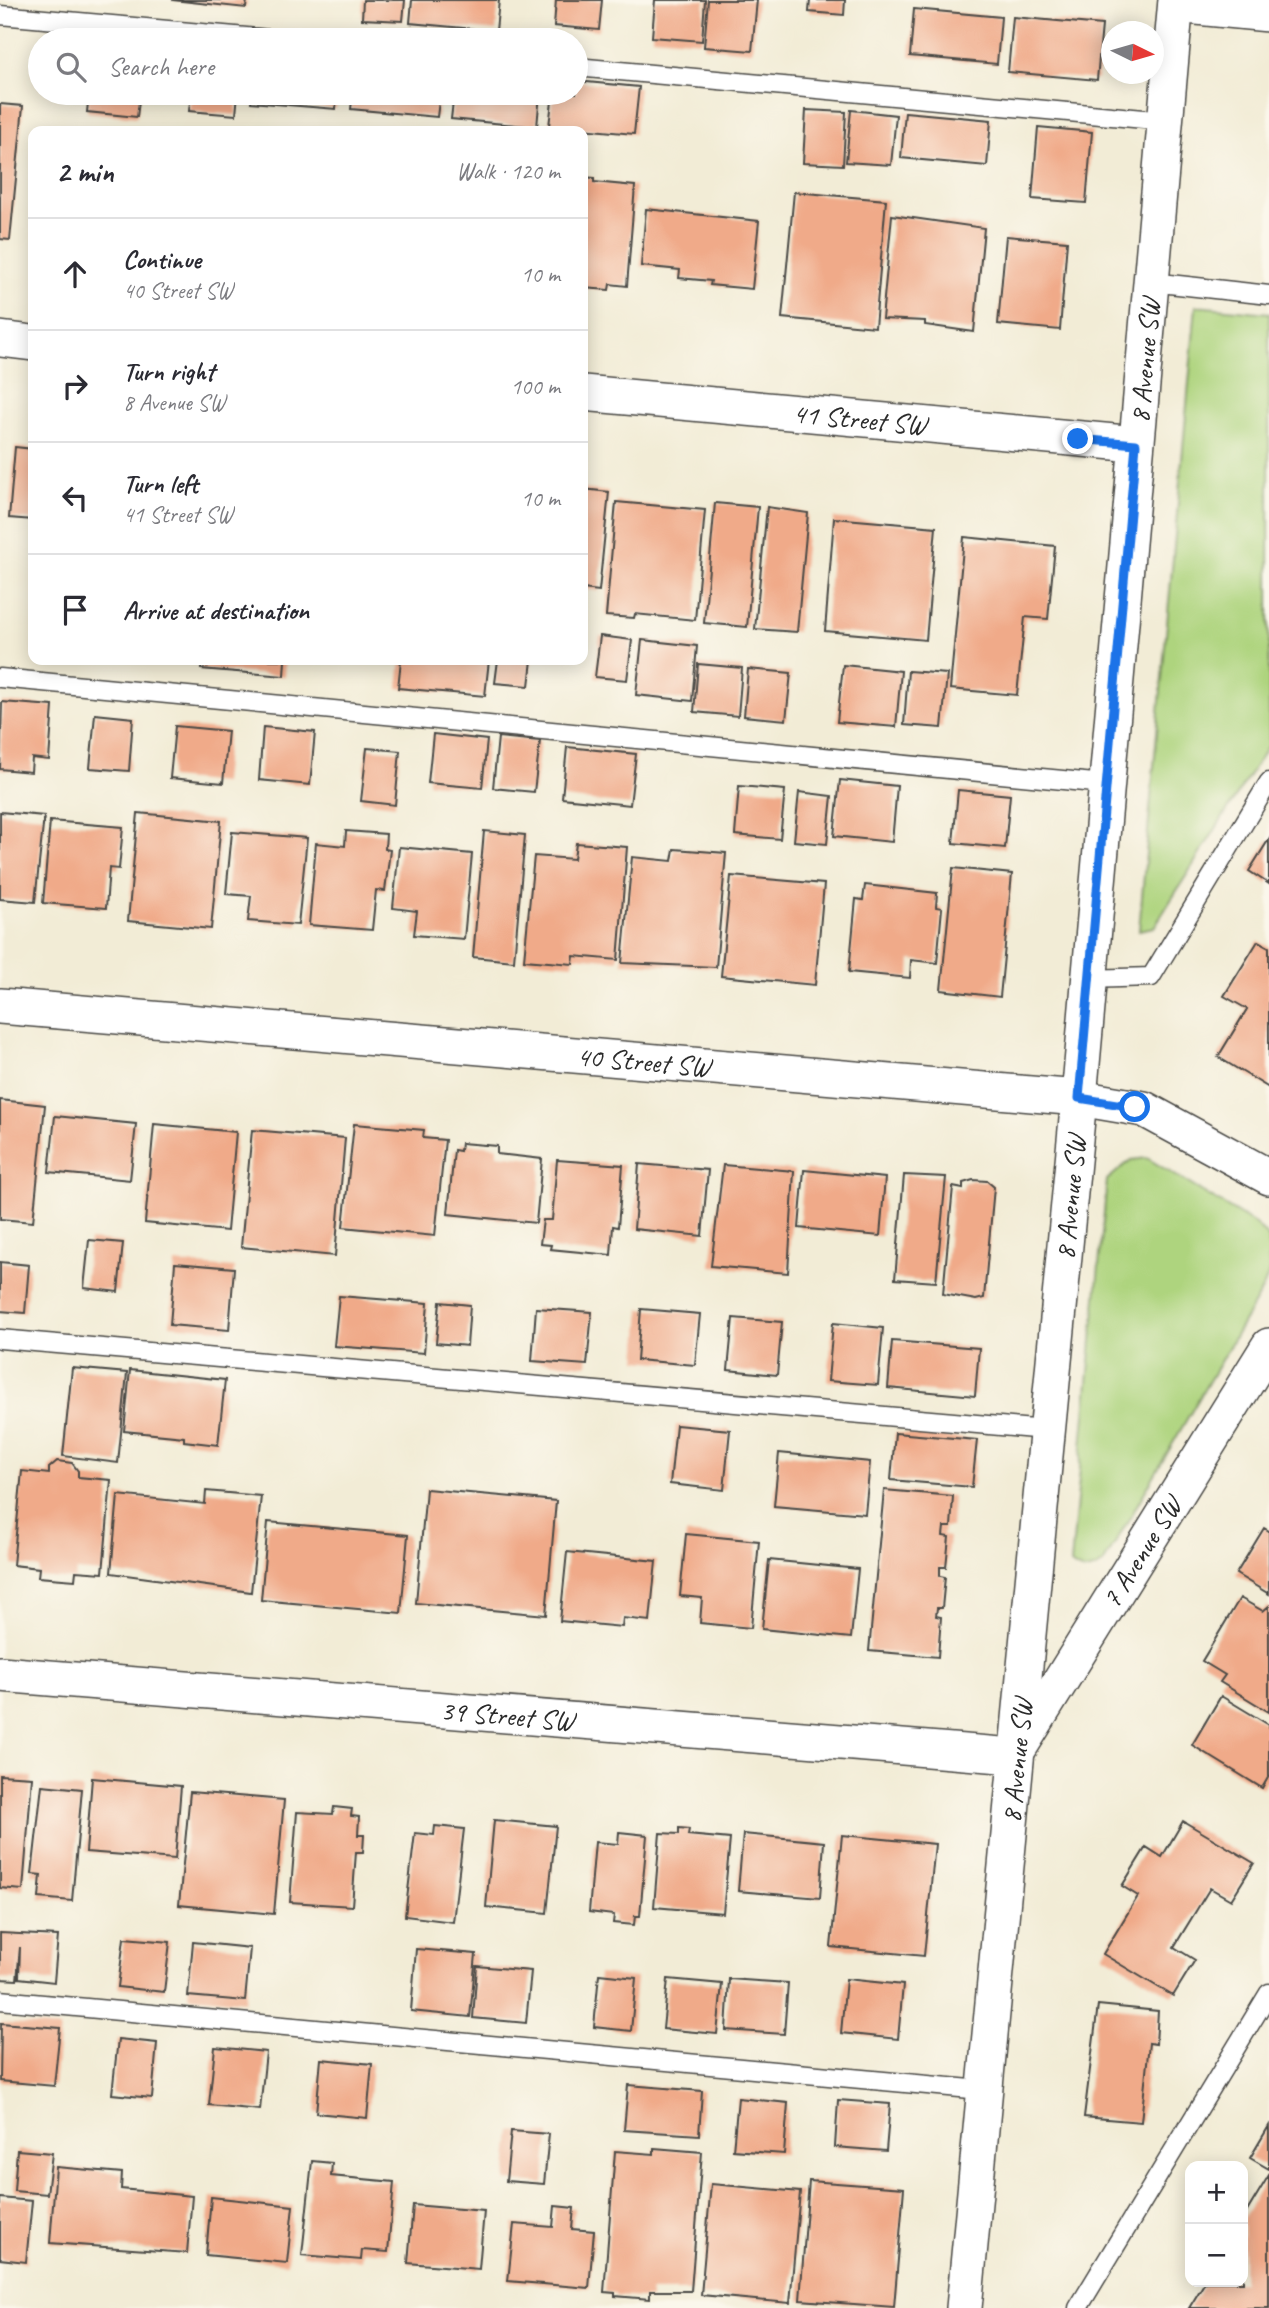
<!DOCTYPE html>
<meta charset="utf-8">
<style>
body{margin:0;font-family:Caveat,sans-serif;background:#f2f2f3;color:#2b2b33}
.controls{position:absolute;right:21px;bottom:21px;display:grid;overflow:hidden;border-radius:14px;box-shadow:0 4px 18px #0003}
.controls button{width:63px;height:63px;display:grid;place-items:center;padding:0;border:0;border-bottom:2px solid #e1e1e2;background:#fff;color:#2b2b33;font:35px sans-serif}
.compass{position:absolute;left:1101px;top:21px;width:63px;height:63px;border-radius:50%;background:#fff;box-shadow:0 4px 18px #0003;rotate:95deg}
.stop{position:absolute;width:21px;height:21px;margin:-16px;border:5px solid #1a73e8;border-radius:50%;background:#fff}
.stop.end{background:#1a73e8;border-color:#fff;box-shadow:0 2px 7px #0008}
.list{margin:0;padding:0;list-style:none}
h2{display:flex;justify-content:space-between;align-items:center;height:91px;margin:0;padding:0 28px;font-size:30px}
h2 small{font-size:23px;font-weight:400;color:#7c7c81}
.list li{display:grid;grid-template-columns:46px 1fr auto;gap:21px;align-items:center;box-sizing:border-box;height:112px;padding:0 28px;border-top:2px solid #e1e1e2}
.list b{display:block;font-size:26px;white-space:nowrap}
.list p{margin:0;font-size:23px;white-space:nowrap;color:#7c7c81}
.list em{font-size:23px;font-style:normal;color:#7c7c81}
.icon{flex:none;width:38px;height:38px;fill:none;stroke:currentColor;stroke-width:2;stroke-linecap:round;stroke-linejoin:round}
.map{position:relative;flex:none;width:1269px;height:2308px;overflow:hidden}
.search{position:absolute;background:#fff;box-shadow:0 4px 18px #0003;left:28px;top:28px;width:560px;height:77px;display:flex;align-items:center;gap:18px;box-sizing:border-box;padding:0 24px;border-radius:38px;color:#7c7c81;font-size:26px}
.panel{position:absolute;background:#fff;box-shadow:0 4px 18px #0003;left:28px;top:126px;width:560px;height:539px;border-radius:14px}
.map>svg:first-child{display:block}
.green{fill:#aed47e;stroke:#6c8054;stroke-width:2}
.building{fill:#f0aa89}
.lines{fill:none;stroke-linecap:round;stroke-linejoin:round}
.service-casing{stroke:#494845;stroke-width:21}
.minor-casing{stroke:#494845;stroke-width:38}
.service{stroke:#fff;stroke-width:18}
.minor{stroke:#fff;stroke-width:35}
.route{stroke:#1a73e8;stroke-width:9}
.labels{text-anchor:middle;stroke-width:7;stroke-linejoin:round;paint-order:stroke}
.street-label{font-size:28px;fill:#2b2b2b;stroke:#fbf7ec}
</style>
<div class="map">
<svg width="1269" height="2308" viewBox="0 0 1269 2308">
<rect width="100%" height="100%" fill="#fbf7ec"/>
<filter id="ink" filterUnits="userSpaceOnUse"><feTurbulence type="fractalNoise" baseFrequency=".0143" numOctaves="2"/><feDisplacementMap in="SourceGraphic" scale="14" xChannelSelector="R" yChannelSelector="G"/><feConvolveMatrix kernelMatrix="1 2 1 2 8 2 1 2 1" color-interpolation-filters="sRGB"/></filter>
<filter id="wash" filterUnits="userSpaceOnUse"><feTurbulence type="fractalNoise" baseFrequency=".00686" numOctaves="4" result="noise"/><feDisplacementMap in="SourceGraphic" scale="28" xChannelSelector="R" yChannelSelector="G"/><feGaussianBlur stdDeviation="1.57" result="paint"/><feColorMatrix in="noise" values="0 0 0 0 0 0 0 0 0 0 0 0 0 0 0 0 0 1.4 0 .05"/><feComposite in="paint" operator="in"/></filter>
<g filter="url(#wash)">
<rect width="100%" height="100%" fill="#f2ecd6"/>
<!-- green -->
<path class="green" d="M1196,306L1269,313V744L1154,927L1139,930Z
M1147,1158L1255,1224L1269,1238V1272L1264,1286L1103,1564C1090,1572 1083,1574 1071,1564L1107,1180L1131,1160Z"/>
<g id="blocks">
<!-- building -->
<path class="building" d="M172,0H247L246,8Z
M363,0H405L403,21L362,19Z
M412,0H499L496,31L410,23Z
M556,0H602L599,30L554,26Z
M655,0H705L702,41L652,37Z
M708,0H757L752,51L704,47Z
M810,0H845L844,15L809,12Z
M914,9L1001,17L997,64L910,56Z
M1013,17L1102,25L1097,80L1008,72Z
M576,81L639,87L634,134L549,126L553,93H576Z
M89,93H140L137,117L87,112Z
M191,93H238L236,115L189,111Z
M252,93H337L336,109L251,102Z
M353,93H440L437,117L351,109Z
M454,93H540L537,127L451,119Z
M0,104L23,106L10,240L0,239Z
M806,110L846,112L843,165L803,163Z
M851,110L896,115L891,165L846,162Z
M905,112L991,120L987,166L901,158Z
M1038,127L1092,132L1086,203L1032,199Z
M583,177L594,178V182L635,186L627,286L610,284L609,290L583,288Z
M794,192L886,200L875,327L782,318Z
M646,209L759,221L752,289L710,285L711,281L679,278L680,270L641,266Z
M892,215L984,228L974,332L925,325V321L882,319Z
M1006,236L1067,241L1060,330L998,324Z
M15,447L33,449V520L9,518Z
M583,489L609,492L599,591L583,589Z
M616,502L705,510L695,620L635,614L634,618L606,616Z
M715,503L758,507L747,627L704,623Z
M767,507L808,513L797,632L755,629Z
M834,518L936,527L926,640L825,631Z
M964,537L1055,546L1048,619L1025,617L1017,695L950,689Z
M600,636L632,640L627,680L595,677Z
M642,640L697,646L692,701L636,695Z
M202,660H285L284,676L201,669Z
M401,660H489L485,696L398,688Z
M498,660H532L529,686L495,683Z
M698,664L742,668L738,716L694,712Z
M843,665L901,671L896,727L837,722Z
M748,669L791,673L786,720L744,716Z
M908,671L947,674L942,728L904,725Z
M2,702L53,706L49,760L32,758L31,772L0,769Z
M95,714L133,718L129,771L90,768Z
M175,726L228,731L223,783L170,778Z
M263,727L315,732L310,785L259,780Z
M433,734L487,740L482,788L428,783Z
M498,737L540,741L534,792L493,788Z
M567,747L636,754L630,805L562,798Z
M367,748L400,751L395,805L361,801Z
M840,780L897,786L892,842L834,836Z
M739,786L785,790L780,839L735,835Z
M958,790L1010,795L1005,848L953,843Z
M799,792L832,796L827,844L794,841Z
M0,812L44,816L35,902L0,899Z
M138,813L221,821L211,929L128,921Z
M50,821L123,827L119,869L109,868L106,908L43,903Z
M346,831L386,834L385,849L390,850L385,891L376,890L372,930L309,925L316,843L345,846Z
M484,831L525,835L514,961L473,957Z
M232,832L307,838L298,925L248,921L251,896L226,894Z
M1269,839V884L1249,871Z
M576,843L627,847L618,960L574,956L573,964L524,960L534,856L574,859Z
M399,847L472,854L464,939L414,935L417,911L393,908Z
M674,849L726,853L716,967L622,963L632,857L672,861Z
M953,868L1012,874L1000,997L941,990Z
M731,876L824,884L815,985L721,976Z
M865,885L937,893L936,907L942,908L937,963L911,960L910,978L849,972L856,899L863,900Z
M1258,941L1269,947V1088L1218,1057L1247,1009L1224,996Z
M0,1100L45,1105L33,1222L0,1219Z
M55,1116L136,1124L130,1180L49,1172Z
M154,1124L236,1132L227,1231L145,1223Z
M354,1124L424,1130L423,1138L445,1140L435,1236L343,1227Z
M252,1130L345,1138L335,1256L241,1247Z
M461,1143L497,1146V1154L542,1159L536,1223L448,1214L454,1150L460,1151Z
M557,1160L623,1165L618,1227L613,1226L611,1255L550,1249L551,1245L540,1244L543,1220H552Z
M639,1164L708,1170L702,1236L634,1229Z
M723,1165L794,1171L788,1273L711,1266Z
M804,1170L885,1178L880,1236L799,1228Z
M904,1175L946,1177L936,1282L895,1279Z
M973,1180L987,1181L994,1187L984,1298L976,1300L943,1294L953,1187L963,1189V1183Z
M89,1240L123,1243L118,1292L84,1288Z
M0,1262L29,1265L25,1313L0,1311Z
M175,1263L234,1268L229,1330L170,1325Z
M339,1296L428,1303L424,1353L334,1346Z
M440,1302L470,1305L467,1346L436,1343Z
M536,1308L592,1312L587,1365L532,1361Z
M641,1309L700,1314L695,1365L637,1360Z
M733,1318L782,1322L777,1375L728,1370Z
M833,1323L883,1328L878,1385L828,1381Z
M892,1341L979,1348L975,1396L888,1388Z
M72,1368L127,1373L118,1463L63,1456Z
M130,1370L225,1380L218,1445L184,1441V1437L124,1431Z
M676,1425L730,1430L724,1490L670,1484Z
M895,1433L977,1440L972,1487L891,1480Z
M779,1453L870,1462L865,1514L774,1506Z
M57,1461L72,1463L78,1471V1477L111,1480L103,1573L76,1571L75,1580L38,1577L39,1568L13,1565L22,1471L49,1474V1468Z
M426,1489L556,1501L546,1615L416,1603Z
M884,1490L953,1496L951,1527H944L943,1536L949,1537L946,1567H940V1576L945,1577L942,1608H937L936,1616L941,1617L938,1657L869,1651Z
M206,1491L261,1496L251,1592L111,1573L118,1495L205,1504Z
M268,1522L408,1535L401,1613L261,1600Z
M1264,1528L1269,1531V1594L1236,1574Z
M686,1534L759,1541L751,1628L700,1623L702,1598L680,1596Z
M567,1552L656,1561L650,1621L623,1618L622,1627L560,1621Z
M769,1560L858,1569L851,1638L762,1629Z
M1240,1598L1263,1611L1269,1606V1712L1220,1682L1225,1675L1202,1661Z
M1221,1696L1269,1725V1776L1262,1788L1192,1745Z
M0,1775L32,1777L23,1890L0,1888Z
M92,1778L181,1786L175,1859L86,1852Z
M42,1785L82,1789L72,1901L39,1898L41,1875L32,1874Z
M190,1792L284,1800L274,1914L179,1905Z
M334,1807L352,1809L351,1816L359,1817L358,1835H364L363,1852H356L352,1906L290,1902L297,1812L333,1814Z
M494,1820L556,1826L547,1913L486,1907Z
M1183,1821L1254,1863L1231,1900L1210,1888L1174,1947L1195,1960L1173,1996L1103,1954L1138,1896L1122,1886L1146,1847L1162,1857Z
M435,1826L464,1829L453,1922L405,1916L415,1833L434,1835Z
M679,1828L689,1829L688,1835L730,1839L723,1913L654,1907L660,1833L679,1834Z
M619,1832L647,1835L640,1916H635L634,1925L613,1923L614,1915L589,1912L595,1842L618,1844Z
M743,1834L824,1842L820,1898L738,1891Z
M842,1835L935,1844L924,1956L831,1947Z
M0,1933L58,1936L54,1982L19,1978L20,1947L17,1980L0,1979Z
M124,1938L170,1942L164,1992L118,1987Z
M193,1942L250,1948L245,2001L188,1996Z
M416,1949L476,1954L470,2017L411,2011Z
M477,1966L531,1971L526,2023L473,2018Z
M599,1974L636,1978L631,2031L594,2027Z
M668,1979L722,1984L717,2034L663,2029Z
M729,1979L788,1983L784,2034L726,2030Z
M846,1979L903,1985L898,2039L841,2033Z
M1098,2005L1158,2011L1156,2044L1149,2043L1141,2122L1084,2117Z
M1,2023L60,2028L54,2086L0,2081Z
M118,2039L157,2043L152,2098L112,2094Z
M215,2047L266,2052L260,2110L209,2105Z
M321,2059L372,2064L367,2118L316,2113Z
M628,2085L702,2091L699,2135L624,2130Z
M738,2098L788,2103L784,2154L733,2150Z
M838,2100L890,2104L886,2151L835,2147Z
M1269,2126V2169L1250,2158Z
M511,2131L549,2134L544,2184L506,2181Z
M654,2148L702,2152L691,2291H650V2299L615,2296V2293L604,2292L615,2151L654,2154Z
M17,2150L52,2153L47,2194L14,2191Z
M312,2161L332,2163L331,2176L394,2182L388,2252L362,2250L361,2260L302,2255Z
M56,2167L122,2173L121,2189L192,2196L187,2253L50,2243Z
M1269,2175V2308H1189L1205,2282H1243V2218Z
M809,2181L904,2188L894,2307L800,2300Z
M711,2184L800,2192L790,2303L701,2295Z
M211,2197L293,2206L287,2263L206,2255Z
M0,2198L32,2201L26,2262L0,2259Z
M413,2205L484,2211L479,2269L408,2263Z
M555,2206L574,2208L572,2229L594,2231L589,2288L508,2281L514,2224L553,2227Z"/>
</g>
</g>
<g filter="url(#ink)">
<use href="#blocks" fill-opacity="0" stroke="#494845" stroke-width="2"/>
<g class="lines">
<defs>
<path id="service" d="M0,15L281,40
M576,67L1166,121
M1151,282L1269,295
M0,678L1105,784
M1089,979L1151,977L1269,782
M0,1339L1046,1430
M0,2000L982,2090
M1078,2308L1269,1993"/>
<g id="minor">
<path d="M1176,5L1269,14"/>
<path d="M0,339L33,343"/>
<path id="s1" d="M583,393L1136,444"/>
<path id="s2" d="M0,1006L1079,1098L1144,1109L1269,1177"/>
<path id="s3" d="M0,1674L1014,1756L1269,1346"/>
<path id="s4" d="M964,2308L1079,1098L1176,0"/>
</g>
</defs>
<!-- service casing -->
<use href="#service" class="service-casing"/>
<!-- minor casing -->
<use href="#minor" class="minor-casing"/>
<!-- service -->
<use href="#service" class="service"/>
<!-- minor -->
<use href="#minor" class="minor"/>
</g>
</g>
<g class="lines" filter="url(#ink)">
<!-- route -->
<path class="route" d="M1078,439L1136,444L1079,1098L1135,1107"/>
</g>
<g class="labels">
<!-- street labels -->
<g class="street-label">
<text dy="10" stroke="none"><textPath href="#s4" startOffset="1956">8 Avenue SW</textPath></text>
<text dy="10" stroke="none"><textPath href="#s1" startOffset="278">41 Street SW</textPath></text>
<text dy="10" stroke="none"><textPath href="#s2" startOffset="646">40 Street SW</textPath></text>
<text dy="10" stroke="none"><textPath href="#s4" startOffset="1116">8 Avenue SW</textPath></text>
<text dy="10" stroke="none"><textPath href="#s3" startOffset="1258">7 Avenue SW</textPath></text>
<text dy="10" stroke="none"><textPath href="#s3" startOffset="509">39 Street SW</textPath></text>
<text dy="10" stroke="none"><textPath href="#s4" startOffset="550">8 Avenue SW</textPath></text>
</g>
</g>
</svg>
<div class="controls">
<button>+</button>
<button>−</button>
</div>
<svg class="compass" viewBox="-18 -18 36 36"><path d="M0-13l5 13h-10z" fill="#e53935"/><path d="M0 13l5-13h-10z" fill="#7c7c81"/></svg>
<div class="stop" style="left:1135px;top:1107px"></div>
<div class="stop end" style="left:1078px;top:439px"></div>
<div class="search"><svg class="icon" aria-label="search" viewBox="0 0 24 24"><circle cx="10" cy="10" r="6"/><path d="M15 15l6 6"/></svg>Search here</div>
<section class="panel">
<h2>2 min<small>Walk · 120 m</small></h2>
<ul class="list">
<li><svg class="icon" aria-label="ahead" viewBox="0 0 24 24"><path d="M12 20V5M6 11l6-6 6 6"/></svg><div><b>Continue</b><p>40 Street SW</p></div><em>10 m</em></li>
<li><svg class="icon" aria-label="right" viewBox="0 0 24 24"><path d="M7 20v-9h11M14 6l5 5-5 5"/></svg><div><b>Turn right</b><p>8 Avenue SW</p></div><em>100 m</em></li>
<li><svg class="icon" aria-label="left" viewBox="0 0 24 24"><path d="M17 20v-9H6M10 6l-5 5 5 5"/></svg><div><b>Turn left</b><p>41 Street SW</p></div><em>10 m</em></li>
<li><svg class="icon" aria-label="arrive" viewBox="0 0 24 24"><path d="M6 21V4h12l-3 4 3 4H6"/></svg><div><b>Arrive at destination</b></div></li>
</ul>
</section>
</div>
